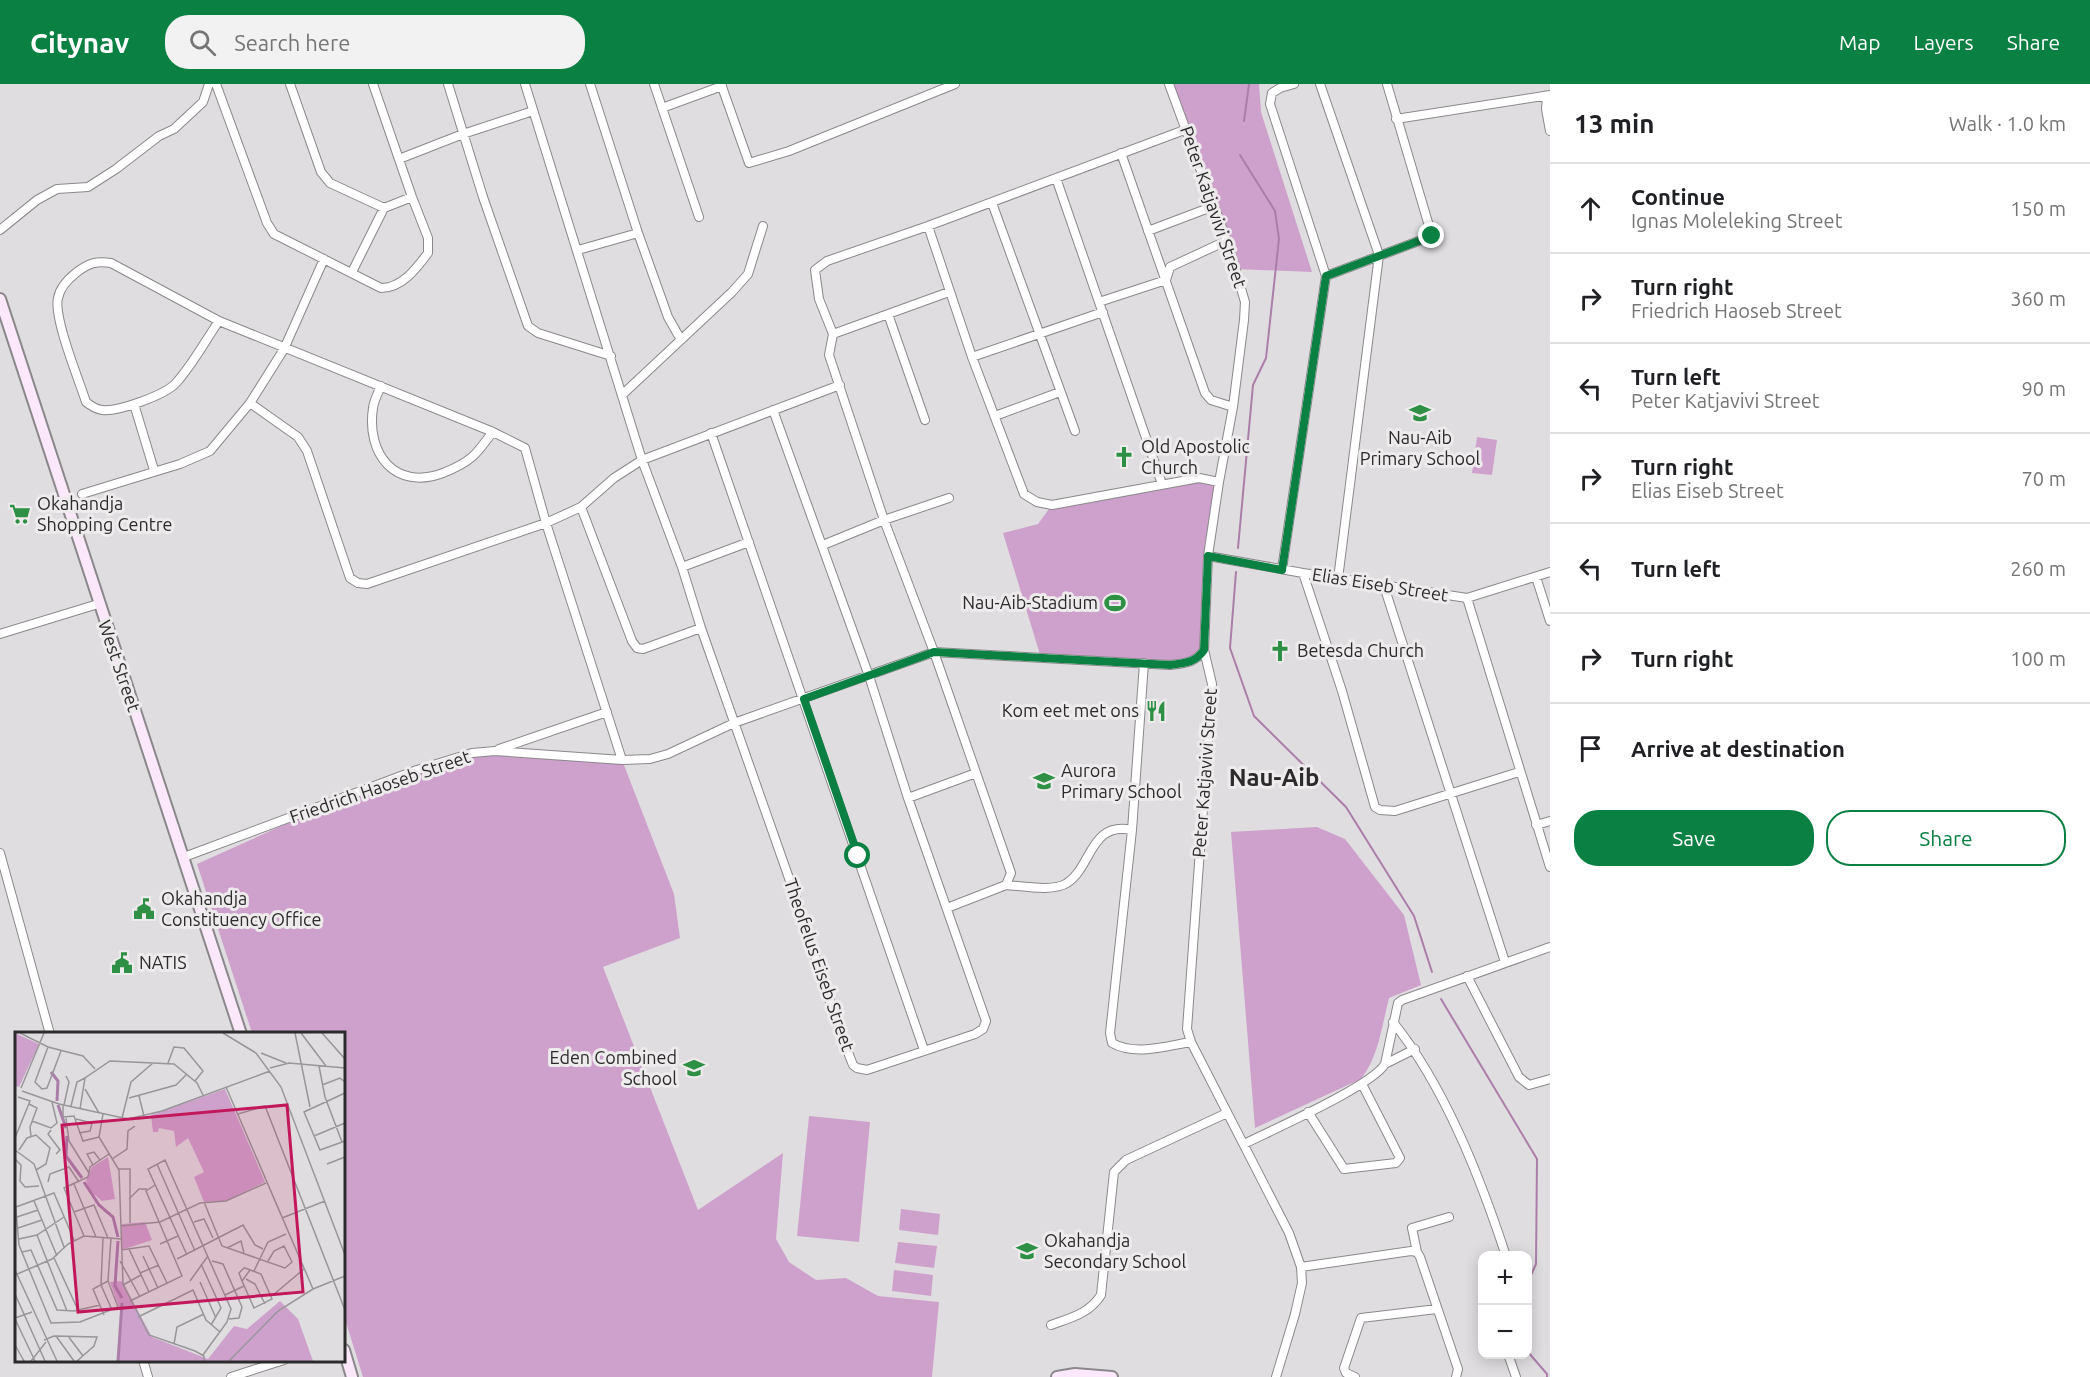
<!DOCTYPE html>
<meta charset="utf-8">
<style>
body{margin:0;font-family:Ubuntu,sans-serif;background:#f2f2f2;color:#202124}
.controls{position:absolute;right:18px;bottom:18px;display:grid;overflow:hidden;border-radius:12px;box-shadow:0 3px 15px #0003}
.controls button{width:54px;height:54px;display:grid;place-items:center;padding:0;border:0;border-bottom:2px solid #e0e0e0;background:#fff;color:#202124;font:30px sans-serif}
.stop{position:absolute;width:18px;height:18px;margin:-14px;border:4px solid #0b8043;border-radius:50%;background:#fff}
.stop.end{background:#0b8043;border-color:#fff;box-shadow:0 2px 6px #0008}
.list{margin:0;padding:0;list-style:none}
h2{display:flex;justify-content:space-between;align-items:center;height:78px;margin:0;padding:0 24px;font-size:26px}
h2 small{font-size:20px;font-weight:400;color:#757577}
.list li{display:grid;grid-template-columns:39px 1fr auto;gap:18px;align-items:center;box-sizing:border-box;height:90px;padding:0 24px;border-top:2px solid #e0e0e0}
.list b{display:block;font-size:22px;white-space:nowrap}
.list p{margin:0;font-size:20px;white-space:nowrap;color:#757577}
.list em{font-size:20px;font-style:normal;color:#757577}
.actions{display:flex;gap:12px;padding:18px 24px}
.actions a{flex:1;padding:14px 0;border:2px solid #0b8043;border-radius:24px;text-align:center;font-size:21px;color:#0b8043}
.actions .main{background:#0b8043;color:#fff}
.icon{flex:none;width:33px;height:33px;fill:none;stroke:currentColor;stroke-width:2;stroke-linecap:round;stroke-linejoin:round}
.map{position:relative;flex:none;width:1550px;height:1293px;overflow:hidden}
header{display:flex;align-items:center;gap:36px;box-sizing:border-box;height:84px;padding:0 30px;background:#0b8043;color:#fff}
header strong{font-size:28px}
nav{display:flex;gap:33px;margin-inline-start:auto;font-size:21px}
.search{width:420px;height:54px;background:#f2f2f2;display:flex;align-items:center;gap:15px;box-sizing:border-box;padding:0 21px;border-radius:24px;color:#757577;font-size:22px}
main{display:flex}
aside{flex:1;background:#fff}
.map>svg:first-child{display:block}
.green{fill:#cea1cc}
.lines{fill:none;stroke-linecap:round;stroke-linejoin:round}
.stream{stroke:#aa7ea9;stroke-width:2}
.street-casing{stroke:#8b888b;stroke-width:10}
.secondary-casing{stroke:#8b888b;stroke-width:14}
.street{stroke:#fff;stroke-width:8}
.secondary{stroke:#fbe9fb;stroke-width:10}
.route{stroke:#0b8043;stroke-width:8}
.labels{text-anchor:middle;stroke-width:6;stroke-linejoin:round;paint-order:stroke}
.street-label{font-size:18px;fill:#2c2b2c;stroke:#eeebed}
.poi-label{font-size:18px;fill:#2c2b2c;stroke:#eeebed;text-anchor:start}
.district-label{font-size:24px;font-weight:bold;fill:#2c2b2c;stroke:#eeebed}
.inset-river{fill:none;stroke:#aa7ea9;stroke-width:3}
.inset-road{fill:none;stroke:#989698;stroke-width:1.5}
.view{fill:#c2185b;fill-opacity:0.15;stroke:#c2185b;stroke-width:3}
.inset-edge{fill:none;stroke:#2c2b2c;stroke-width:3}
</style>
<header>
<strong>Citynav</strong>
<div class="search"><svg class="icon" aria-label="search" viewBox="0 0 24 24"><circle cx="10" cy="10" r="6"/><path d="M15 15l6 6"/></svg>Search here</div>
<nav><a>Map</a><a>Layers</a><a>Share</a></nav>
</header>
<main>
<div class="map">
<svg width="1550" height="1293" viewBox="0 0 1550 1293">
<rect width="100%" height="100%" fill="#e0dde0"/>
<!-- green -->
<path class="green" d="M1169,0H1259L1261,28L1312,188L1235,185Z
M1477,353L1497,356L1492,391L1472,389Z
M1199,394L1219,398L1208,472L1204,566L1199,574L1170,581L1041,574L1003,449L1038,440L1052,421Z
M472,669L622,676L674,810L680,854L603,883L698,1126L783,1069L776,1155L789,1178L816,1196L846,1194L878,1212L939,1218L932,1293H363L344,1232V950L252,949L197,780L339,716Z
M1317,743L1345,755L1404,831L1421,901L1389,914C1382,941 1379,972 1361,995L1255,1044L1231,748Z
M809,1032L870,1038L859,1158L797,1152Z
M901,1125L940,1130L938,1151L899,1146Z
M898,1158L937,1162L934,1184L895,1179Z
M894,1186L933,1191L931,1212L892,1207Z"/>
<g class="lines">
<!-- stream -->
<path class="stream" d="M1244,37L1249,0
M1238,464L1253,301L1266,274L1279,155L1275,127L1240,71
M1236,488L1230,564L1254,632L1346,723L1414,832L1432,888
M1441,915L1537,1075L1536,1180L1528,1198
M1528,1268L1547,1290V1293"/>
<defs>
<path id="street" d="M216,0L267,139L274,150L381,204C402,204 416,185 428,169V154L412,113
M290,0L321,88L330,99L384,124
M448,0L483,113L528,242L538,249L611,272
M525,0L642,376L682,483L701,544L797,817L840,948L853,981L857,984L867,986L975,950L983,945L986,937L908,714L869,592L773,326
M590,0L638,149L668,233L681,256
M654,0L699,133
M721,0L749,79L789,67L955,0
M1169,0L1229,163L1245,218L1244,236L1233,323L1219,398L1208,472L1204,566L1212,600L1187,945L1191,958L1289,1149L1301,1183L1302,1199L1295,1230L1276,1293
M1320,0L1379,171L1338,495
M1547,12L1546,25L1550,47
M662,24L722,2
M1396,35L1550,11
M1121,69L1205,309L1211,316L1233,323
M399,75L463,50L533,27
M1056,94L1162,400
M992,119L1075,347
M928,142L972,273L1024,410L1037,418L1052,421L1199,394L1219,398
M0,146L37,116L57,105L88,103L116,85L159,52L174,45L203,18L209,0
M1148,147L1214,122
M578,166L638,149
M352,188L384,124L412,113L373,0
M1326,192L1432,152L1387,0
M1099,218L1166,196L1170,183L1226,157
M888,230L925,336
M219,237C205,257 193,280 176,299C165,311 118,328 102,326C95,325 91,322 86,318C79,296 53,233 58,214C60,203 68,195 77,188C89,179 96,177 111,179L219,237L493,348L525,364L546,439L622,676
M833,250L949,208
M972,273L1103,228
M381,302C378,309 374,316 373,324C366,370 395,407 443,389C453,385 464,380 472,373C480,366 486,356 493,348
M623,310L732,208L748,190L763,142
M250,319L298,353L307,367L350,494L358,499L367,500L546,439L581,423L614,394L642,376L840,301
M134,320L154,386
M995,332L1060,308
M711,349L924,966
M82,410L180,380L210,367L250,319L284,265L324,175
M581,423L632,557L637,564L643,565L701,544
M823,461L884,436L949,414
M1208,472L1303,489L1467,514L1550,488
M682,483L749,458
M1282,485L1326,192L1270,20L1272,9L1280,4L1294,0
M1303,489L1342,607L1375,723L1380,726L1395,727L1519,688
M1536,493L1550,537
M1384,502L1505,878
M1467,514L1550,783
M0,550L98,520
M1144,579L1132,746L1110,949L1112,959C1135,972 1166,962 1191,958
M499,665L607,628
M908,714L976,689
M1536,741L1550,737
M0,769L50,950
M184,773L417,686L472,669L495,667L622,676L650,675L668,670L734,639L934,568L1170,581C1185,579 1195,579 1204,566
M1006,801C1022,802 1054,808 1067,799C1092,783 1090,737 1132,746
M947,824L1006,801L1011,789L934,568L884,436L829,271L833,250L819,215L815,186L827,177L928,142L1187,45
M1467,892L1519,993L1529,1001L1550,995
M1393,938C1445,1003 1480,1093 1506,1172
M1385,980L1415,965
M1308,1028L1344,1085L1396,1079L1400,1074L1362,1000
M1244,1060C1272,1046 1372,1002 1385,980L1398,919L1402,916L1550,863
M1417,1168L1412,1144L1449,1133
M1301,1183L1411,1167L1417,1168L1420,1173L1458,1285L1456,1293
M1051,1241C1070,1234 1089,1230 1101,1211L1114,1088L1126,1076L1227,1029
M1508,1270L1516,1293
M143,1276L148,1293
M231,1293L284,1276
M1355,1293L1346,1289L1344,1284L1361,1234L1437,1225"/>
<path id="secondary" d="M0,215C78,460 162,704 241,950
M344,1266L352,1293
M1057,1293L1075,1290L1112,1293"/>
</defs>
<!-- street casing -->
<use href="#street" class="street-casing"/>
<!-- secondary casing -->
<use href="#secondary" class="secondary-casing"/>
<!-- street -->
<use href="#street" class="street"/>
<!-- secondary -->
<use href="#secondary" class="secondary"/>
</g>
<g class="lines">
<!-- route -->
<path class="route" d="M858,772L804,615L934,568L1170,581C1185,579 1195,579 1204,566L1208,472L1282,486L1326,192L1432,152"/>
</g>
<!-- icons -->
<defs>
<symbol id="school-bare" viewBox="-9 -9 18 18"><path d="M0-5L7-2L0 1L-7-2ZM-4 1L0 2.5L4 1V4Q0 6-4 4Z" fill="#2e9044" stroke="#eeebed" stroke-width="2.5" paint-order="stroke"/></symbol>
<symbol id="church-bare" viewBox="-9 -9 18 18"><path d="M-1.2-6h2.4v3.5h3.3v2.4h-3.3V6h-2.4V-.1h-3.3v-2.4h3.3Z" fill="#2e9044" stroke="#eeebed" stroke-width="2.5" paint-order="stroke"/></symbol>
<symbol id="supermarket-bare" viewBox="-9 -9 18 18"><path d="M-6-5.5h2.5l.6 2H6L4.5 2H-2.5L-4.4-4H-6ZM-1.5 3.2a1.3 1.3 0 1 0 .1 0ZM3 3.2a1.3 1.3 0 1 0 .1 0Z" fill="#2e9044" stroke="#eeebed" stroke-width="2.5" paint-order="stroke"/></symbol>
<symbol id="stadium-bare" viewBox="-9 -9 18 18"><path d="M0-5a6.5 5 0 1 0 0 10a6.5 5 0 1 0 0-10ZM-3.5-1.8h7v3.6h-7Z" fill="#2e9044" stroke="#eeebed" stroke-width="2.5" paint-order="stroke"/></symbol>
<symbol id="restaurant-bare" viewBox="-9 -9 18 18"><path d="M-5-6h1v4h1v-4h1v4h1v-4h1v5L-1.5 .5V6h-2V.5L-5-1ZM5-6V6H3V1.5H1.5Q1.5-4 5-6Z" fill="#2e9044" stroke="#eeebed" stroke-width="2.5" paint-order="stroke"/></symbol>
<symbol id="civic-bare" viewBox="-9 -9 18 18"><path d="M-.6-6.5H3V-4.5H.6V-3L4-1V1h2V6H-6V1h2V-1L-.6-3ZM-1.2 2.5V6h2.4V2.5Z" fill="#2e9044" stroke="#eeebed" stroke-width="2.5" paint-order="stroke"/></symbol>
</defs>
<g fill-rule="evenodd">
<use href="#school-bare" x="1405" y="314" width="30" height="30"/>
<use href="#church-bare" x="1109" y="358" width="30" height="30"/>
<use href="#supermarket-bare" x="5" y="415" width="30" height="30"/>
<use href="#stadium-bare" x="1100" y="504" width="30" height="30"/>
<use href="#church-bare" x="1265" y="552" width="30" height="30"/>
<use href="#restaurant-bare" x="1141" y="612" width="30" height="30"/>
<use href="#school-bare" x="1029" y="682" width="30" height="30"/>
<use href="#civic-bare" x="129" y="810" width="30" height="30"/>
<use href="#civic-bare" x="107" y="864" width="30" height="30"/>
<use href="#school-bare" x="679" y="969" width="30" height="30"/>
<use href="#school-bare" x="1012" y="1152" width="30" height="30"/>
</g>
<g class="labels">
<!-- street labels -->
<g class="street-label">
<text transform="translate(1213 123) rotate(71)" y="6">Peter Katjavivi Street</text>
<text transform="translate(1380 501) rotate(9)" y="6">Elias Eiseb Street</text>
<text transform="translate(119 582) rotate(71)" y="6">West Street</text>
<text transform="translate(1205 689) rotate(-86)" y="6">Peter Katjavivi Street</text>
<text transform="translate(380 703) rotate(-19)" y="6">Friedrich Haoseb Street</text>
<text transform="translate(819 881) rotate(71)" y="6">Theofelus Eiseb Street</text>
</g>
<!-- poi labels -->
<g class="poi-label">
<text x="1420" y="360" text-anchor="middle">Nau-Aib<tspan x="1420" dy="21">Primary School</tspan></text>
<text x="1141" y="369">Old Apostolic<tspan x="1141" dy="21">Church</tspan></text>
<text x="37" y="426">Okahandja<tspan x="37" dy="21">Shopping Centre</tspan></text>
<text x="1098" y="525" text-anchor="end">Nau-Aib-Stadium</text>
<text x="1297" y="573">Betesda Church</text>
<text x="1139" y="633" text-anchor="end">Kom eet met ons</text>
<text x="1061" y="693">Aurora<tspan x="1061" dy="21">Primary School</tspan></text>
<text x="161" y="821">Okahandja<tspan x="161" dy="21">Constituency Office</tspan></text>
<text x="139" y="885">NATIS</text>
<text x="677" y="980" text-anchor="end">Eden Combined<tspan x="677" dy="21">School</tspan></text>
<text x="1044" y="1163">Okahandja<tspan x="1044" dy="21">Secondary School</tspan></text>
</g>
<!-- district labels -->
<g class="district-label">
<text x="1274" y="702">Nau-Aib</text>
</g>
</g>
<!-- overview -->
<g transform="translate(15 948)">
<rect width="330" height="330" fill="#e0dde0"/>
<path d="M0,1L24,12L4,55L0,54ZM210,57L250,150L211,169L189,170L179,145L189,140L173,106L161,115L159,99L144,96L143,100H138L136,83ZM93,125L100,167L87,169L74,158L71,148L77,135ZM130,190L137,208L106,218L107,192ZM107,249L137,305L193,327L219,294L232,297L265,269L283,287L298,329H103L107,284L95,250Z" fill="#cea1cc"/>
<path class="inset-river" d="M36,40L43,49L42,69M43,73L51,96M52,104L51,124L67,146M69,150L84,173L98,185L103,205M103,209L100,254L107,266M103,329L107,271"/>
<path class="inset-road" d="M5,1L33,15L68,24L80,37M208,1L241,21L266,55L330,223M280,1L295,75M286,1L311,34M307,1L330,27M33,15L20,50L27,57L32,56L46,19M246,21L271,31M153,31L159,15L169,16L188,39L180,49M304,34L310,65L327,110M255,36L274,31L330,36M307,53L325,46L330,50M211,55L298,257M6,56L29,1M70,57L84,81M7,59L44,72L113,87L147,79L255,39M330,61L289,80L305,118L330,109M124,64L129,84M114,66L161,53L172,42M14,72L22,76L15,95L16,104M48,73V85L59,84L68,109L84,105M49,73L54,50L51,44M56,74L62,50L70,46M65,77L70,46L95,29L159,32L182,51L188,63M88,82L84,105L104,138L108,252L134,303L180,319L189,324V329M223,82L250,74L330,278M51,86L54,109L74,141M107,86L116,50L138,31M61,87L77,91L75,99L64,101M17,89L36,96L42,91L37,70M36,98L33,102L45,118L41,122M299,104L330,91M0,106L15,69L3,65M0,118L19,132L49,215M4,118L12,106L21,103L35,116L31,132L21,138M0,127L6,133L5,149L10,155L24,154M97,127L112,117L113,99L120,94M142,132L180,219M312,132L330,125M78,133L72,122L79,120L85,128M103,137H115V191M33,150L35,142L54,135L64,150M59,152L81,205M114,167L124,157H132M0,168L4,213L36,291L65,290L103,275L93,249L96,206M19,169L42,224M189,170L207,214L270,236L277,230L269,214L259,219L253,229M1,175L39,161L59,208M59,180L79,173L93,206M2,185L23,178M267,186L310,169M179,190L189,187L198,206M106,194L145,190L185,171L211,169L251,151M3,196L27,188M22,203L52,279M69,204L49,156L73,145L75,135L94,122M88,206L86,253L97,278M4,207L22,203L49,185M145,212L163,204M212,216L226,209L229,221M114,217L134,260M106,218L134,214L152,251M7,220L16,218L42,278L59,279L85,273M172,223L133,137L150,128L216,277L212,290L188,323M128,224L143,256M39,226L63,278M162,227L228,193L240,213L248,217M105,229L125,265M197,229L208,232L227,275L224,286L214,287M186,232L206,276L196,293M0,238L42,329M239,239L253,210L271,202M125,241L144,233M0,243L37,227L53,212L69,204L107,207M231,247L240,252L250,272M175,249L193,224M227,249L224,241L229,236H230L246,242L257,267L239,276L227,249L235,238M185,250L201,286M108,253L126,243M0,262L30,329M210,263L229,254M258,263L289,237M115,269L167,244L131,159L140,153M89,283L78,257L93,249M123,285L178,258L191,288L205,300M0,286L17,280M0,287L20,329M41,304L59,329M53,304L68,324M29,308L39,304L82,305L79,314L62,329M159,312L162,295L189,282M0,313L9,329M16,329L31,310M214,329L263,279L298,257L330,244"/>
<path class="view" d="M272,73L288,260L63,280L47,93Z"/>
<rect width="330" height="330" class="inset-edge"/>
</g>
</svg>
<div class="controls">
<button>+</button>
<button>−</button>
</div>
<div class="stop" style="left:858px;top:772px"></div>
<div class="stop end" style="left:1432px;top:152px"></div>
</div>
<aside>
<h2>13 min<small>Walk · 1.0 km</small></h2>
<ul class="list">
<li><svg class="icon" aria-label="ahead" viewBox="0 0 24 24"><path d="M12 20V5M6 11l6-6 6 6"/></svg><div><b>Continue</b><p>Ignas Moleleking Street</p></div><em>150 m</em></li>
<li><svg class="icon" aria-label="right" viewBox="0 0 24 24"><path d="M7 20v-9h11M14 6l5 5-5 5"/></svg><div><b>Turn right</b><p>Friedrich Haoseb Street</p></div><em>360 m</em></li>
<li><svg class="icon" aria-label="left" viewBox="0 0 24 24"><path d="M17 20v-9H6M10 6l-5 5 5 5"/></svg><div><b>Turn left</b><p>Peter Katjavivi Street</p></div><em>90 m</em></li>
<li><svg class="icon" aria-label="right" viewBox="0 0 24 24"><path d="M7 20v-9h11M14 6l5 5-5 5"/></svg><div><b>Turn right</b><p>Elias Eiseb Street</p></div><em>70 m</em></li>
<li><svg class="icon" aria-label="left" viewBox="0 0 24 24"><path d="M17 20v-9H6M10 6l-5 5 5 5"/></svg><div><b>Turn left</b></div><em>260 m</em></li>
<li><svg class="icon" aria-label="right" viewBox="0 0 24 24"><path d="M7 20v-9h11M14 6l5 5-5 5"/></svg><div><b>Turn right</b></div><em>100 m</em></li>
<li><svg class="icon" aria-label="arrive" viewBox="0 0 24 24"><path d="M6 21V4h12l-3 4 3 4H6"/></svg><div><b>Arrive at destination</b></div></li>
</ul>
<div class="actions"><a class="main">Save</a><a>Share</a></div>
</aside>
</main>
